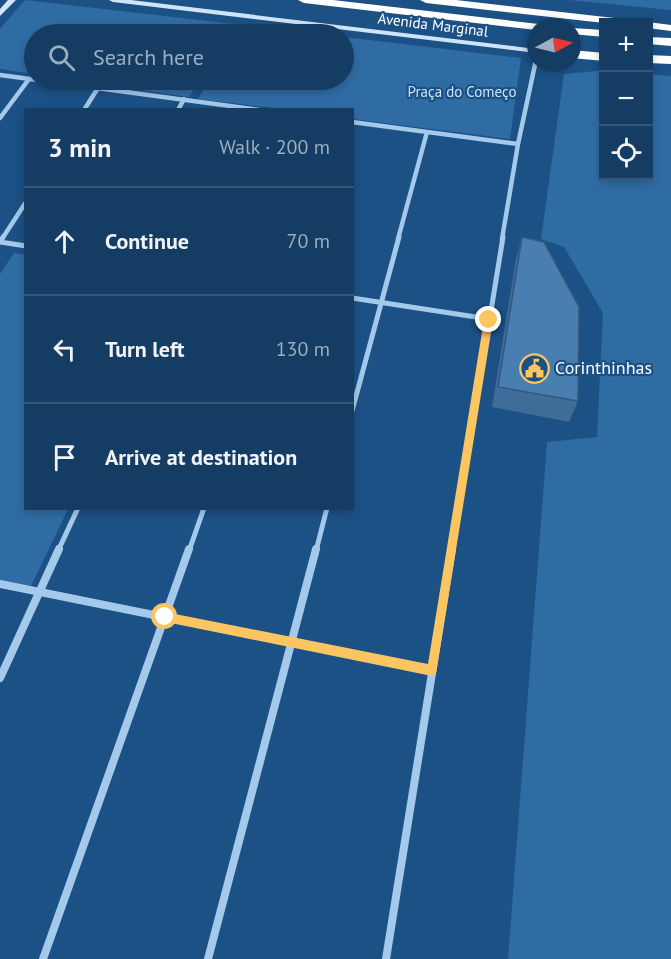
<!DOCTYPE html>
<meta charset="utf-8">
<style>
body{margin:0;font-family:"PT Sans",sans-serif;background:#1e446a;color:#f1f3f6}
.controls{position:absolute;right:18px;top:18px;display:grid;overflow:hidden;border-radius:0px;box-shadow:0 3px 9px #0003}
.controls button{width:54px;height:54px;display:grid;place-items:center;padding:0;border:0;border-bottom:2px solid #345678;background:#153d64;color:#f1f3f6;font:30px sans-serif}
.compass{position:absolute;left:527px;top:18px;width:54px;height:54px;border-radius:50%;background:#153d64;box-shadow:0 3px 9px #0003;rotate:83deg}
.stop{position:absolute;width:18px;height:18px;margin:-14px;border:4px solid #fbc562;border-radius:50%;background:#fff}
.stop.end{background:#fbc562;border-color:#fff;box-shadow:0 2px 6px #0008}
.list{margin:0;padding:0;list-style:none}
h2{display:flex;justify-content:space-between;align-items:center;height:78px;margin:0;padding:0 24px;font-size:26px}
h2 small{font-size:20px;font-weight:400;color:#9daebf}
.list li{display:grid;grid-template-columns:39px 1fr auto;gap:18px;align-items:center;box-sizing:border-box;height:108px;padding:0 24px;border-top:2px solid #345678}
.list b{display:block;font-size:22px;white-space:nowrap}
.list em{font-size:20px;font-style:normal;color:#9daebf}
.icon{flex:none;width:33px;height:33px;fill:none;stroke:currentColor;stroke-width:2;stroke-linecap:round;stroke-linejoin:round}
.map{position:relative;flex:none;width:671px;height:959px;overflow:hidden}
.search{position:absolute;background:#153d64;box-shadow:0 3px 9px #0003;left:24px;top:24px;width:330px;height:66px;display:flex;align-items:center;gap:15px;box-sizing:border-box;padding:0 21px;border-radius:33px;color:#9daebf;font-size:22px}
.panel{position:absolute;background:#153d64;box-shadow:0 3px 9px #0003;left:24px;top:108px;width:330px;height:402px;border-radius:0px}
.map>svg:first-child{display:block}
.green{fill:#306ca4}
.lines{fill:none;stroke-linecap:round;stroke-linejoin:round}
.street-far2{stroke:#a4c9eb;stroke-width:4.5}
.street-far1{stroke:#a4c9eb;stroke-width:5}
.street{stroke:#a4c9eb;stroke-width:8}
.secondary{fill:#d0e4f8;fill-rule:evenodd}
.highway{fill:#fff;fill-rule:evenodd}
.wall{fill:#3f6c98}
.building{fill:#497eb1;stroke:#33587c;stroke-width:1.5}
.route{fill:#fbc562}
.labels{text-anchor:middle;stroke-width:4.5;stroke-linejoin:round;paint-order:stroke}
.far-street-label{font-size:15px;fill:#fff;stroke:#1c5186}
.far-park-label{font-size:15px;fill:#c9e2f8;stroke:#1c5186}
.poi-label{font-size:18px;fill:#fff;stroke:#1c5186;text-anchor:start}
</style>
<div class="map">
<svg width="671" height="959" viewBox="0 0 671 959">
<rect width="100%" height="100%" fill="#1c5186"/>
<!-- green -->
<path class="green" d="M25,0L234,24L228,34H34V74L0,69V29Z
M569,0H671V10Z
M242,25L325,34H236Z
M344,37L521,58L510,139L353,119L352,110L282,109L198,99L209,80H344Z
M596,71H603L604,176H648L649,74L671,76V959H508L547,442L597,437L603,313L564,247L541,239L564,74Z
M70,80H200L189,97Z
M14,253L25,255L26,508L68,509L30,588L0,583V274Z"/>
<g class="lines">
<!-- street-far2 -->
<path class="street-far2" d="M0,75L259,110
M84,110L98,88
M178,110L184,99
M0,118L29,79
M352,122L518,144
M2,239L26,202
M398,239L427,132
M502,239L518,144L536,60"/>
<!-- street-far1 -->
<path class="street-far1" d="M0,242L3,237
M0,242L26,246
M352,298L489,319
M352,411L399,237
M58,551L78,508
M189,551L204,508
M316,551L327,508
M452,551L503,237"/>
<!-- street -->
<path class="street" d="M0,584L432,671
M0,678L59,549
M43,959L189,549
M208,959L316,549
M386,959L452,549"/>
<!-- secondary -->
<path class="secondary" d="M8,0H16L0,16V9Z
M109,0H131L536,49V53L113,2Z"/>
<!-- highway -->
<path class="highway" d="M298,0H333L539,24L545,27H536V30L304,3Z
M420,0H456L623,19L629,22L604,23L426,3Z
M644,22H648L671,25V31L648,28V22Z
M572,28L604,30V37L572,34Z
M648,37L671,38V46L648,44Z
M572,50L604,53V61L572,58Z
M648,55L671,56V64L648,63Z"/>
</g>
<!-- wall -->
<path class="wall" d="M522,237L578,401L569,422L492,407L516,259Z"/>
<!-- building -->
<path class="building" d="M522,237L544,242L579,307L578,401L498,387Z"/>
<!-- route -->
<path class="route" d="M489,316L493,320L436,674L432,676L161,621L160,617L165,612L428,664L484,320Z"/>
<!-- icons -->
<defs>
<symbol id="civic-ring" viewBox="-11 -11 22 22"><circle r="9.5" fill="#1c5186" stroke="#fbc562" stroke-width="1.5"/><path d="M-.6-6.5H3V-4.5H.6V-3L4-1V1h2V6H-6V1h2V-1L-.6-3ZM-1.2 2.5V6h2.4V2.5Z" fill="#fbc562"/></symbol>
</defs>
<g fill-rule="evenodd">
<use href="#civic-ring" x="518" y="352" width="33" height="33"/>
</g>
<g class="labels">
<!-- far-street labels -->
<g class="far-street-label">
<text transform="translate(433 25) rotate(7)" y="5">Avenida Marginal</text>
</g>
<!-- far-park labels -->
<g class="far-park-label">
<text x="462" y="97">Praça do Começo</text>
</g>
<!-- poi labels -->
<g class="poi-label">
<text x="555" y="374">Corinthinhas</text>
</g>
</g>
</svg>
<div class="controls">
<button>+</button>
<button>−</button>
<button><svg class="icon" aria-label="locate" viewBox="0 0 24 24"><circle cx="12" cy="12" r="6"/><path d="M12 2v4M12 18v4M2 12h4M18 12h4"/></svg></button>
</div>
<svg class="compass" viewBox="-18 -18 36 36"><path d="M0-13l5 13h-10z" fill="#e53935"/><path d="M0 13l5-13h-10z" fill="#9daebf"/></svg>
<div class="stop" style="left:165px;top:617px"></div>
<div class="stop end" style="left:489px;top:320px"></div>
<div class="search"><svg class="icon" aria-label="search" viewBox="0 0 24 24"><circle cx="10" cy="10" r="6"/><path d="M15 15l6 6"/></svg>Search here</div>
<section class="panel">
<h2>3 min<small>Walk · 200 m</small></h2>
<ul class="list">
<li><svg class="icon" aria-label="ahead" viewBox="0 0 24 24"><path d="M12 20V5M6 11l6-6 6 6"/></svg><div><b>Continue</b></div><em>70 m</em></li>
<li><svg class="icon" aria-label="left" viewBox="0 0 24 24"><path d="M17 20v-9H6M10 6l-5 5 5 5"/></svg><div><b>Turn left</b></div><em>130 m</em></li>
<li><svg class="icon" aria-label="arrive" viewBox="0 0 24 24"><path d="M6 21V4h12l-3 4 3 4H6"/></svg><div><b>Arrive at destination</b></div></li>
</ul>
</section>
</div>
